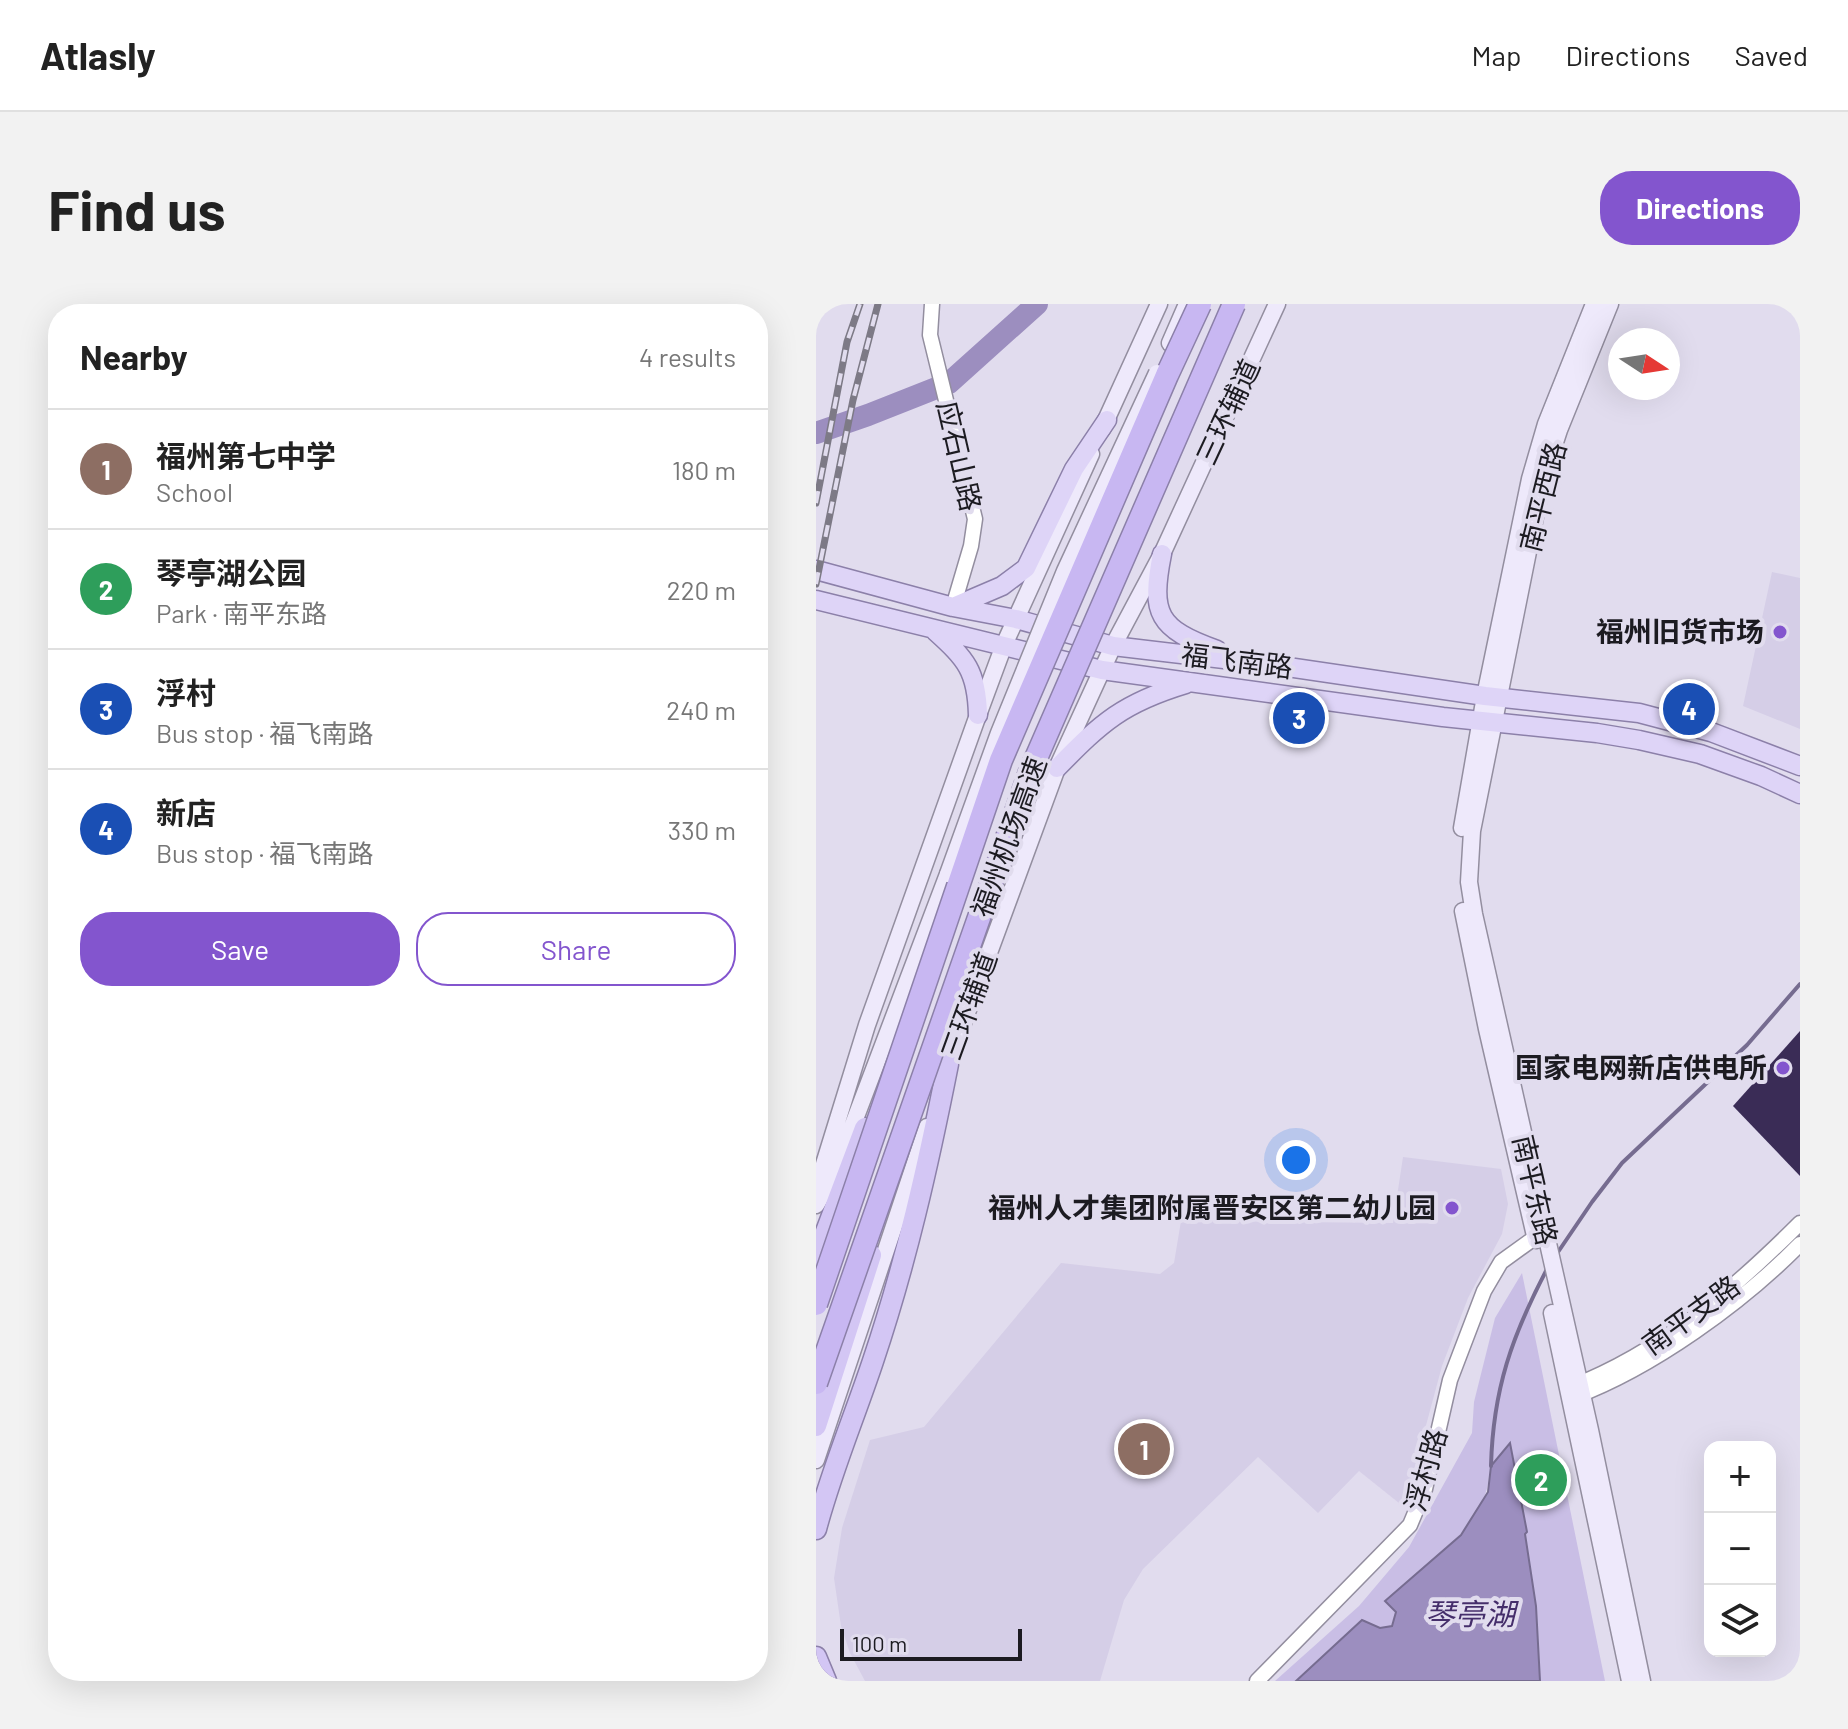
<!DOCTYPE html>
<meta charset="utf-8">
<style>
body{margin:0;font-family:Barlow,"Noto Sans SC",sans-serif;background:#f2f2f2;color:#222}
.controls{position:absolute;right:24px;bottom:24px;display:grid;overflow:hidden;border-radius:16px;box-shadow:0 8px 32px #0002}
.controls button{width:72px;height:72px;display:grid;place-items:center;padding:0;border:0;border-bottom:2px solid #e0e0e0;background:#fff;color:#222;font:40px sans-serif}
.compass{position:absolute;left:792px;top:24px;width:72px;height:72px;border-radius:50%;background:#fff;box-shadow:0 8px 32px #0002;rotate:102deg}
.scale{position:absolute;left:24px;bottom:20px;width:182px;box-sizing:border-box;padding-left:8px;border:4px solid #1c1b21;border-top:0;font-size:22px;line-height:28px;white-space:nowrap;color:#1c1b21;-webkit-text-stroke:6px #e1dcee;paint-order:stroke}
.you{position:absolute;left:480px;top:856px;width:28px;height:28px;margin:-20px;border:6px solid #fff;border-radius:50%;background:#1a73e8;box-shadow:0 0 0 12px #1a73e833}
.badge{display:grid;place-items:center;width:52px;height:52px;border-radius:50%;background:#8355ce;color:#fff;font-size:26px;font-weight:700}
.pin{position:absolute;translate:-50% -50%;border:4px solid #fff;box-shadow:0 2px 8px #0006}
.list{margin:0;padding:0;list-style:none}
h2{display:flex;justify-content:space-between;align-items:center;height:104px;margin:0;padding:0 32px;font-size:34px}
h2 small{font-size:26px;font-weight:400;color:#767676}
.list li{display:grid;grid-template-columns:52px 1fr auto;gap:24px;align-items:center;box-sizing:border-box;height:120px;padding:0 32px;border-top:2px solid #e0e0e0}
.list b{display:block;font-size:30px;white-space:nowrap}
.list p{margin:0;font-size:26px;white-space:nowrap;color:#767676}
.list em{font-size:26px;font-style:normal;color:#767676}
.actions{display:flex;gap:16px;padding:24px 32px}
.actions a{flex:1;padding:18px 0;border:2px solid #8355ce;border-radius:32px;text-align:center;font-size:28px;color:#8355ce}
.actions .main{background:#8355ce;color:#fff}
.icon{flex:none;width:44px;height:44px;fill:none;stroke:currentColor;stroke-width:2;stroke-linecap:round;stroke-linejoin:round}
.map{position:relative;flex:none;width:984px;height:1377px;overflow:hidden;border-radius:32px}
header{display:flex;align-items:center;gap:48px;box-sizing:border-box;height:112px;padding:0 40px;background:#fff;border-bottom:2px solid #e0e0e0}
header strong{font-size:38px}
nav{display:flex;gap:44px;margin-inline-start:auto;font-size:28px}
.intro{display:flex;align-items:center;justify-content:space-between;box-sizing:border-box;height:192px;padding:0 48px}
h1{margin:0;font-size:56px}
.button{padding:20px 36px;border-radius:32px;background:#8355ce;color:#fff;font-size:28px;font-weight:700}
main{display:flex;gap:48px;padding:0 48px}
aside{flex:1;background:#fff;border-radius:32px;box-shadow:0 8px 32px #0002}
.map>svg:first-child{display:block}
.built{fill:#d5cee7}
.green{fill:#c9bee5}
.water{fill:#9c8ebf;stroke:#766c90;stroke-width:2}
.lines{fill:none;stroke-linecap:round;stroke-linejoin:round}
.stream{stroke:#766c90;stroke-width:4}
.river{stroke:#9c8ebf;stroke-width:22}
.building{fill:#3a2c56}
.tertiary-casing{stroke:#938e9f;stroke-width:17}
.secondary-casing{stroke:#938e9f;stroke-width:19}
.primary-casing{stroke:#8c80a9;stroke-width:21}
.trunk-casing{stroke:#8c80a9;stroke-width:23}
.tertiary{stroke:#fff;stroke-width:14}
.secondary{stroke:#eee9fb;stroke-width:16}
.primary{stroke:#ded4f7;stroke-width:18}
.trunk{stroke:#d3c6f4;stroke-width:20}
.rail-casing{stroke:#7d7a86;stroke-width:7}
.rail{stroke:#e1dcee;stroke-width:4;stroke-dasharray:12;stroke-linecap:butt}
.secondary-bridge-casing{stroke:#938e9f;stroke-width:19;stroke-linecap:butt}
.motorway-bridge-casing{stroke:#8c80a9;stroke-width:25;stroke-linecap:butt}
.secondary-bridge{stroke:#eee9fb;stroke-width:16}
.motorway-bridge{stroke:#c8b7f2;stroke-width:22}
.poi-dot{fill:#8355ce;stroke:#e1dcee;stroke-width:3}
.labels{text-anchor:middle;stroke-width:8;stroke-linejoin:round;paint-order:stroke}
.street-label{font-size:28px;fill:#1c1b21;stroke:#e1dcee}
.poi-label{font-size:28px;font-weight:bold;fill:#1c1b21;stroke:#e1dcee;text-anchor:end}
.water-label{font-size:30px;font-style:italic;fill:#452e6b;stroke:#e1dcee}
</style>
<header>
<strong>Atlasly</strong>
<nav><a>Map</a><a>Directions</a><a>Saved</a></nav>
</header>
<div class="intro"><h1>Find us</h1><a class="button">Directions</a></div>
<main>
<aside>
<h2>Nearby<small>4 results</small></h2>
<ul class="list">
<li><span class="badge" style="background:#8d6e63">1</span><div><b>福州第七中学</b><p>School</p></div><em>180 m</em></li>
<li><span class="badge" style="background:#2e9e5b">2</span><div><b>琴亭湖公园</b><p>Park · 南平东路</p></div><em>220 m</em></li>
<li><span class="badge" style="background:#1a4fb4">3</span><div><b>浮村</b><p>Bus stop · 福飞南路</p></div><em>240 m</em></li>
<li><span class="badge" style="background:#1a4fb4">4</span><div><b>新店</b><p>Bus stop · 福飞南路</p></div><em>330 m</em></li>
</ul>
<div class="actions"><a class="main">Save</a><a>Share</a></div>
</aside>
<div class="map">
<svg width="984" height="1377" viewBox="0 0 984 1377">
<rect width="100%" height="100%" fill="#e1dcee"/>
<!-- built -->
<path class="built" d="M956,268L984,274V425L927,402Z
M587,853L685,865L692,900L686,930L652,994L626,1062L588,1203L543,1167L502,1209L442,1153L327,1265L308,1296L284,1377H49L34,1349L25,1322L18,1274L26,1224L54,1136L108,1123L245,959L344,970L358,959L365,917L577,919Z"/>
<!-- green -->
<path class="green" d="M706,969L789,1377H724L720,1302L708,1230L673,1171C671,1221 605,1267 570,1297L580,1308L575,1322L564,1324L546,1316L480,1377H459L543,1302L593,1243L656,1129L658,1098L679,1014Z"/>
<!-- water -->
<path class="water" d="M694,1139L711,1228L709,1230L720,1302L724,1377H480L546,1316L564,1324L576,1322L580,1308L569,1297L645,1231L672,1188L675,1162Z"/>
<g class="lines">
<!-- stream -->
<path class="stream" d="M740,951L776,898L806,859L931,741L984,680
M675,1162C677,1085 696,1032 731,965"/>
<!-- river -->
<path class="river" d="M0,129L52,111L133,79L221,0"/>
</g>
<!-- building -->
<path class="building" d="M984,727V872L917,802Z"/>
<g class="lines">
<defs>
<path id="tertiary" d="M116,0L114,31L159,215L155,242L137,303
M755,1083C845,1048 917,986 984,919
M758,1093C836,1064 926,999 984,940
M441,1377L594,1221L609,1185L634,1076L668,987L685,958L728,927"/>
<path id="secondary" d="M794,0L743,126L726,178L656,527L653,578L658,610L774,1126L826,1377
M354,39L371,0
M286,125L343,0
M646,524L669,392L714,175L730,120L778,0
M647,607L671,725L720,936
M128,771L241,464L297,342L346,250L461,0
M0,886L51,721L162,411L188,341L275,150
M0,901L19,868L132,570
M736,1009L814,1377
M0,1156L111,823"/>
<path id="primary" d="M346,250C334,310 342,325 401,346
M0,266L137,303L200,315L297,342L458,361L669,392L823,409L895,428L984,462
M0,296L286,366L627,413L781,429L823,436L884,450L945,472L984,490
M137,303L186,282L210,264L258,165L291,116
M119,327C150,355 161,367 162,411
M241,464C286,418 307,399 370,380"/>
<path id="trunk" d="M0,954L49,824
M0,1122L55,951
M0,1225C15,1168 38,1114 57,1057C90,959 112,861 132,760
M0,1353L10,1377"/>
</defs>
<!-- tertiary casing -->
<use href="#tertiary" class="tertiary-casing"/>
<!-- secondary casing -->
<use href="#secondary" class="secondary-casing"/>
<!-- primary casing -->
<use href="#primary" class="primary-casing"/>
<!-- trunk casing -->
<use href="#trunk" class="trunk-casing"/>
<!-- tertiary -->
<use href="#tertiary" class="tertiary"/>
<!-- secondary -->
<use href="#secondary" class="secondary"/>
<!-- primary -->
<use href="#primary" class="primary"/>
<!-- trunk -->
<use href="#trunk" class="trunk"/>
<defs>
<path id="rail" d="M0,199L31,38L44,0
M0,280L37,96L62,0"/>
</defs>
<!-- rail casing -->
<use href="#rail" class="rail-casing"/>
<!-- rail -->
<use href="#rail" class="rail"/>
<defs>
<path id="secondary-bridge" d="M132,570L183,429L249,267L341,69"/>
<path id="motorway-bridge" d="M0,1000L185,456L351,71L384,0
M0,1079L214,468L418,0"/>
</defs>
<!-- secondary-bridge casing -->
<use href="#secondary-bridge" class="secondary-bridge-casing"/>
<!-- motorway-bridge casing -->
<use href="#motorway-bridge" class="motorway-bridge-casing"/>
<!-- secondary-bridge -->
<use href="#secondary-bridge" class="secondary-bridge"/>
<!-- motorway-bridge -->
<use href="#motorway-bridge" class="motorway-bridge"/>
</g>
<!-- markers -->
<g class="poi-dot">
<circle cx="964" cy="328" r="8"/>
<circle cx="967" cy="764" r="8"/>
<circle cx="636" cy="904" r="8"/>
</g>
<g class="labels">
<!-- street labels -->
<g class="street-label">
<text transform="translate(412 108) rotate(-65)" y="10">三环辅道</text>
<text transform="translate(143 152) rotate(77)" y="10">应石山路</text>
<text transform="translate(727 193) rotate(-76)" y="10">南平西路</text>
<text transform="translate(421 357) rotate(7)" y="10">福飞南路</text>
<text transform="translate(193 533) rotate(-70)" y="10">福州机场高速</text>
<text transform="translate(153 702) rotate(-70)" y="10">三环辅道</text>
<text transform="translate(719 886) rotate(77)" y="10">南平东路</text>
<text transform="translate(875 1011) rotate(-36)" y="10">南平支路</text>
<text transform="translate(610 1166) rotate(-74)" y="10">浮村路</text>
</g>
<!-- poi labels -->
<g class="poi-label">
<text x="948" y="338">福州旧货市场</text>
<text x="951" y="774">国家电网新店供电所</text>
<text x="620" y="914">福州人才集团附属晋安区第二幼儿园</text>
</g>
<!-- water labels -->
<g class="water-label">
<text x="654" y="1321">琴亭湖</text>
</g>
</g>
</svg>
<div class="controls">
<button>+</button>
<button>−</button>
<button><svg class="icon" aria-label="layers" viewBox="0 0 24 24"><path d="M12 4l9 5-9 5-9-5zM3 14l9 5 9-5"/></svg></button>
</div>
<svg class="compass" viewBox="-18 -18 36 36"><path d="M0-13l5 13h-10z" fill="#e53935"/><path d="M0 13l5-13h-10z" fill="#767676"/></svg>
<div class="scale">100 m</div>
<div class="you"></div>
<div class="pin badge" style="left:328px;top:1145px;background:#8d6e63">1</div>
<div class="pin badge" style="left:725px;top:1176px;background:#2e9e5b">2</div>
<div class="pin badge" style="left:483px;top:414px;background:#1a4fb4">3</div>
<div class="pin badge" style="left:873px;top:405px;background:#1a4fb4">4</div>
</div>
</main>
